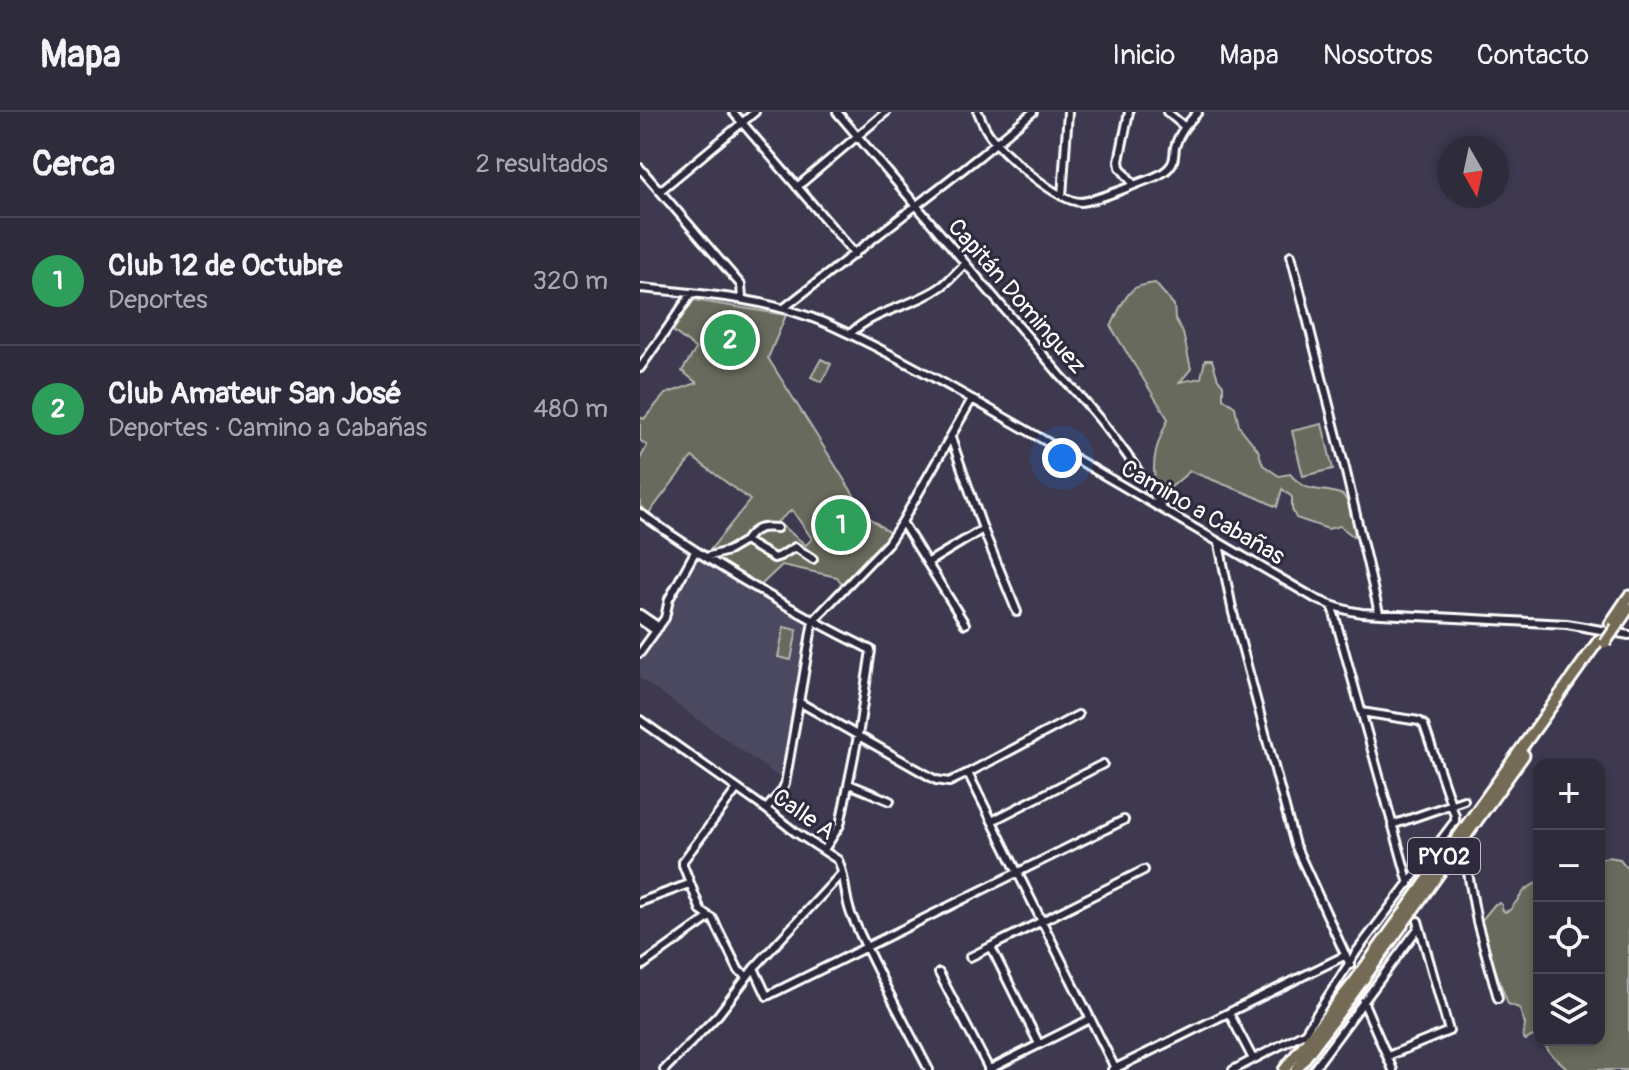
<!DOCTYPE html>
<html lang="es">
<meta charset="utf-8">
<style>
body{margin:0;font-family:Pangolin,sans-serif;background:#363342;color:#f1f3f6}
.controls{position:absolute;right:24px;bottom:24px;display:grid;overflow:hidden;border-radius:16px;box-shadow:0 4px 12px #0003}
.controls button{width:72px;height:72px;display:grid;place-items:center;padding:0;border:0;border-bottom:2px solid #494755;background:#2e2b3b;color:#f1f3f6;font:40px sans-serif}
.compass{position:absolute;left:797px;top:24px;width:72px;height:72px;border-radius:50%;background:#2e2b3b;box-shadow:0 4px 12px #0003;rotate:171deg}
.you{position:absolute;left:422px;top:346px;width:28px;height:28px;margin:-20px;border:6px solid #fff;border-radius:50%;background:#1a73e8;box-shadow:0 0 0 12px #1a73e833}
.badge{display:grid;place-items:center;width:52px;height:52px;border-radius:50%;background:#e797bd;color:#fff;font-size:26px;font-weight:700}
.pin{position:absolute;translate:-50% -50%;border:4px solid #fff;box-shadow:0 2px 8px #0006}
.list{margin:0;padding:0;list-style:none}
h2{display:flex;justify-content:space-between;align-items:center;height:104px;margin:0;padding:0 32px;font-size:34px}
h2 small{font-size:26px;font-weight:400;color:#a7a7af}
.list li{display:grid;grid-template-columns:52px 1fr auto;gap:24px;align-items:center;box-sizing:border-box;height:128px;padding:0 32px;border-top:2px solid #494755}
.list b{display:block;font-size:30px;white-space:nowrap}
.list p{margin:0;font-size:26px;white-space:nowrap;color:#a7a7af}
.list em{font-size:26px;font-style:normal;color:#a7a7af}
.icon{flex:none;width:44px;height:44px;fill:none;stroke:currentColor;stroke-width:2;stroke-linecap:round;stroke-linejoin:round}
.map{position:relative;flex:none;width:989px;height:958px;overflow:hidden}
header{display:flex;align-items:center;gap:48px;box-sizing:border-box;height:112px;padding:0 40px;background:#2e2b3b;border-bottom:2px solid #494755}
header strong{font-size:38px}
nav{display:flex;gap:44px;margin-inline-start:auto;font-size:28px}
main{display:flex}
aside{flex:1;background:#2e2b3b}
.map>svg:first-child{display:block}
.built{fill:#4c485f}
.green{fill:#686b5d;stroke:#b4b5ae;stroke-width:2;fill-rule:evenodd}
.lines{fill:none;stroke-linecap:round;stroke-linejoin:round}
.minor-casing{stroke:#fff;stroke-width:12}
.highway-casing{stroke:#fff;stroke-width:15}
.minor{stroke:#2f2a3d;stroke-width:6}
.highway{stroke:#756b55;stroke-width:9}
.highway-bridge-casing{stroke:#fff;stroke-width:15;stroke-linecap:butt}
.highway-bridge{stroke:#756b55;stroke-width:9}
.labels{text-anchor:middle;stroke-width:6;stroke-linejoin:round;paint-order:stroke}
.shield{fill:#2f2a3d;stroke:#c1bfc5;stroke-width:2}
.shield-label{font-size:22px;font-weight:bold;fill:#fff}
.street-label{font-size:24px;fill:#fff;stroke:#2f2a3d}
</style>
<header>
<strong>Mapa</strong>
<nav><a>Inicio</a><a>Mapa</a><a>Nosotros</a><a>Contacto</a></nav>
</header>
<main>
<aside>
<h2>Cerca<small>2 resultados</small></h2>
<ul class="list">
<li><span class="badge" style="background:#2e9e5b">1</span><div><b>Club 12 de Octubre</b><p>Deportes</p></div><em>320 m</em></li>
<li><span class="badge" style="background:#2e9e5b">2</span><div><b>Club Amateur San José</b><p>Deportes · Camino a Cabañas</p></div><em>480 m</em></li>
</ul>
</aside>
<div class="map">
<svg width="989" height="958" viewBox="0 0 989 958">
<rect width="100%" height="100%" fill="#3e394f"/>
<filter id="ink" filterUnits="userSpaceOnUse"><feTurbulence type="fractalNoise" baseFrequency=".0125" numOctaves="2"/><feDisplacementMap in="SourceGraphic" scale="16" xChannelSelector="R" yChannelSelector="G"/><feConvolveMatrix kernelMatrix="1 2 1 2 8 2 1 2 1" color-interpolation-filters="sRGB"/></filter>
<g filter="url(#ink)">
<!-- built -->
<path class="built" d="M58,446L167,512L140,666L0,566V547L29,502L35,484Z"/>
<!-- green -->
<path class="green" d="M515,171L534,193L535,206L543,221L551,257L540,270L561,266L565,248H572L578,267L583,273V286L595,295L599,314L618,338L623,353L639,364L650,362C669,384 680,374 703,383C712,396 717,408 714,425L700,414L688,417L656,406L652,397V385L642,377L637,395L616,385L550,359L530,376L515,368C511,344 519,328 528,307L471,215C476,204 485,182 495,176C500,173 509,172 515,171Z
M54,188L146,203L128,246L227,404L251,422L203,473L197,465L142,453L120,474L67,442L110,388L52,345L9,401L0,394V347L7,334L0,328V305L4,307L25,282L57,271L42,259L56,237L33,219ZM152,398L172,427L166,433L137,410Z
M181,247L191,252L182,270L171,265Z
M682,312L693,357L663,364L652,319Z
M144,515L157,518L151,548L138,545Z
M968,745L980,747L989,758V958H928C920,947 910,946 905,932L899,930L893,924L886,928L883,926L885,912L879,896L868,892L847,835L841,809L855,792L859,791L862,793V797L865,800L870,798L885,778L899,769V928H959V747Z"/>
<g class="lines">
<defs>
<path id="minor" d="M93,0L215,142
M197,0L421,264C459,303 492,347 521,394
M338,0C341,7 344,15 349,22C362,41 418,90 441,90C453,89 482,78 494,73C505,68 524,64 531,53C535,48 534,41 535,35C539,20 548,11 558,0
M489,0L479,49L480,55L494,73
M527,0L545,15
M0,56L101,173L102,187
M157,75L246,0
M20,79L115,0
M422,84L428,0
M651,143L705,356L739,501
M0,176C64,182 128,186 188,212C261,245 332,287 402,327C494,380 585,434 676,487C692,494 705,499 722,501L927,512L989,523
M144,196L340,44L393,0
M210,222C236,197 273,195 302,174C310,168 317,159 325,152
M0,256L52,181
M311,326L343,417L377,500
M0,401C73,453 150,498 231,538L218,624L200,713L184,738
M262,410L325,512
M105,429C114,416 121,414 137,416
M579,432L593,501L655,733L710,853
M66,445L88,439L105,429L134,446L140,444L155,435L173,447
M287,451L343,417
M692,494L769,772
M0,502L19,515
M0,508L16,519
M0,541L25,506L29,487L55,440
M159,590L296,668L309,670L328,661L438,603
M0,608L126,697L155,720L198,748C206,765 204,784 211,802C234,855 262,906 289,958
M328,661L476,958
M209,672L250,689
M97,677L43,749V753L61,799L73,807L99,859L108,864
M126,697L142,679L145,672L173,509L248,431L262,410L332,287
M352,709L463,652
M752,713L824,688
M826,750L837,810L858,886
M0,790L49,772
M351,835L399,932
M330,845L504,758
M0,855L70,805
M114,856L127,884L484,708
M299,861L349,957
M723,889L753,958
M589,901L613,947
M664,922L717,839L815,709V704L784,613L779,609L721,600
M748,944L809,919L778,809
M24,958L78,903L114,856L202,761
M348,958L450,907
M472,958L706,843
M593,958L664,921
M673,958L779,815"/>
<path id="highway" d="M970,512L989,484
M976,515L989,496
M644,958L714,870L959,528
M656,958L715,879L884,643"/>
</defs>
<!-- minor casing -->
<use href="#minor" class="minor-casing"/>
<!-- highway casing -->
<use href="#highway" class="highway-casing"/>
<!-- minor -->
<use href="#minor" class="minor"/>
<!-- highway -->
<use href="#highway" class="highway"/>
<defs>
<path id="highway-bridge" d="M965,531L976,515"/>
</defs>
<!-- highway-bridge casing -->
<use href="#highway-bridge" class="highway-bridge-casing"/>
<!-- highway-bridge -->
<use href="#highway-bridge" class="highway-bridge"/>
</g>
</g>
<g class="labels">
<!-- shield labels -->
<rect class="shield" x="768" y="726" width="72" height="36" rx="6"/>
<g class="shield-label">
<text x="804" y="752">PY02</text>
</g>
<!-- street labels -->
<g class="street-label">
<text transform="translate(377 184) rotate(49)" y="8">Capitán Dominguez</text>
<text transform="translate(563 400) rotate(30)" y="8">Camino a Cabañas</text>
<text transform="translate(164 702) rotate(35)" y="8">Calle A</text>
</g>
</g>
</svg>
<div class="controls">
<button>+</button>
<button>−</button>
<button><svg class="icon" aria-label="locate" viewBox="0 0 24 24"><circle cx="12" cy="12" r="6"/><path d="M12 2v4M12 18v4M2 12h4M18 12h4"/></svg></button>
<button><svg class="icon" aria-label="layers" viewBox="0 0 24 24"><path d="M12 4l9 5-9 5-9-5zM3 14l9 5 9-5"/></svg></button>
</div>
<svg class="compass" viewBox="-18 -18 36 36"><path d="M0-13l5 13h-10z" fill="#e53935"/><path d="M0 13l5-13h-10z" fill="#a7a7af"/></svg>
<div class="you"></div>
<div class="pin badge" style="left:201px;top:413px;background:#2e9e5b">1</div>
<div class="pin badge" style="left:90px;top:228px;background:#2e9e5b">2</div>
</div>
</main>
